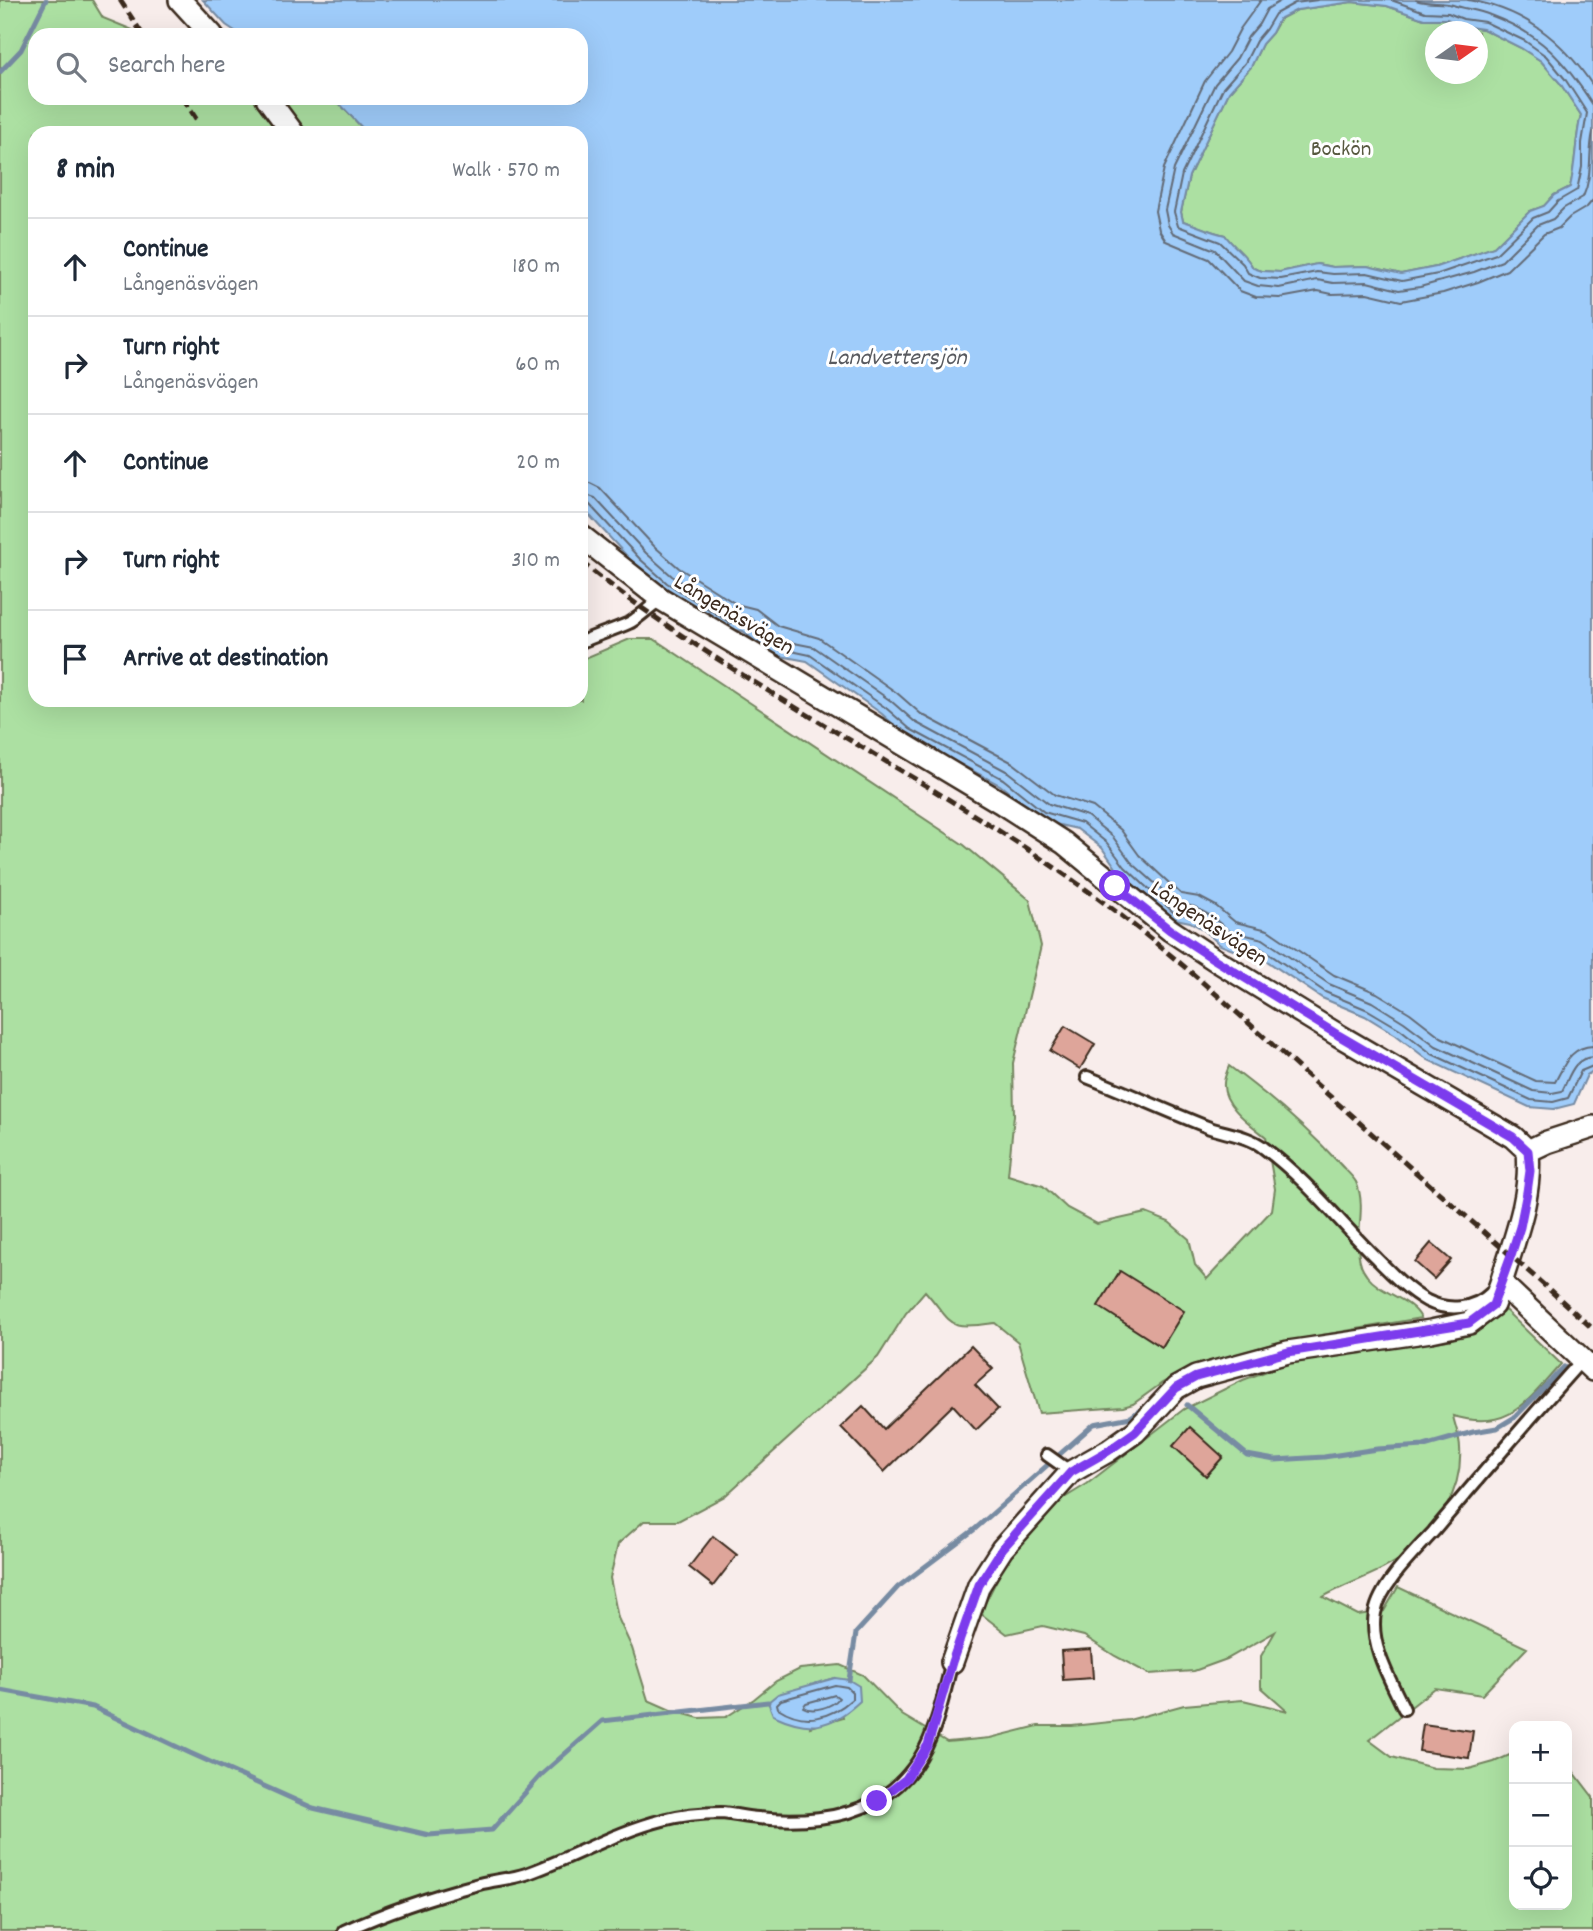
<!DOCTYPE html>
<meta charset="utf-8">
<style>
body{margin:0;font-family:Dekko,sans-serif;background:#f2f2f3;color:#1f2937}
.controls{position:absolute;right:21px;bottom:21px;display:grid;overflow:hidden;border-radius:14px;box-shadow:0 7px 28px #0002}
.controls button{width:63px;height:63px;display:grid;place-items:center;padding:0;border:0;border-bottom:2px solid #e0e1e3;background:#fff;color:#1f2937;font:35px sans-serif}
.compass{position:absolute;left:1425px;top:21px;width:63px;height:63px;border-radius:50%;background:#fff;box-shadow:0 7px 28px #0002;rotate:76deg}
.stop{position:absolute;width:21px;height:21px;margin:-16px;border:5px solid #7c3aed;border-radius:50%;background:#fff}
.stop.end{background:#7c3aed;border-color:#fff;box-shadow:0 2px 7px #0008}
.list{margin:0;padding:0;list-style:none}
h2{display:flex;justify-content:space-between;align-items:center;height:91px;margin:0;padding:0 28px;font-size:30px}
h2 small{font-size:23px;font-weight:400;color:#747a83}
.list li{display:grid;grid-template-columns:46px 1fr auto;gap:21px;align-items:center;box-sizing:border-box;height:98px;padding:0 28px;border-top:2px solid #e0e1e3}
.list b{display:block;font-size:26px;white-space:nowrap}
.list p{margin:0;font-size:23px;white-space:nowrap;color:#747a83}
.list em{font-size:23px;font-style:normal;color:#747a83}
.icon{flex:none;width:38px;height:38px;fill:none;stroke:currentColor;stroke-width:2;stroke-linecap:round;stroke-linejoin:round}
.map{position:relative;flex:none;width:1593px;height:1931px;overflow:hidden}
.search{position:absolute;background:#fff;box-shadow:0 7px 28px #0002;left:28px;top:28px;width:560px;height:77px;display:flex;align-items:center;gap:18px;box-sizing:border-box;padding:0 24px;border-radius:21px;color:#747a83;font-size:26px}
.panel{position:absolute;background:#fff;box-shadow:0 7px 28px #0002;left:28px;top:126px;width:560px;height:581px;border-radius:21px}
.map>svg:first-child{display:block}
.green{fill:#ace0a2;stroke:#748560;stroke-width:2;fill-rule:evenodd}
.water{fill:#9fccfa;stroke:#778ba2;stroke-width:2;fill-rule:evenodd}
.lines{fill:none;stroke-linecap:round;stroke-linejoin:round}
.shore{stroke:#636b76;stroke-width:2}
.stream{stroke:#778ba2;stroke-width:5}
.building{fill:#dea59a;stroke:#3b2a1e;stroke-width:2}
.lane-casing{stroke:#3b2a1e;stroke-width:16}
.street-casing{stroke:#3b2a1e;stroke-width:26}
.lane{stroke:#fff;stroke-width:10}
.street{stroke:#fff;stroke-width:21}
.rail{stroke:#3b2a1e;stroke-width:5;stroke-dasharray:10 5;stroke-linecap:butt}
.route{stroke:#7c3aed;stroke-width:9}
.labels{text-anchor:middle;stroke-width:6;stroke-linejoin:round;paint-order:stroke}
.park-label{font-size:23px;fill:#57583f;stroke:#fff}
.street-label{font-size:23px;fill:#3b2a1e;stroke:#fff}
.water-label{font-size:24px;font-style:italic;fill:#595b60;stroke:#fff}
</style>
<div class="map">
<svg width="1593" height="1931" viewBox="0 0 1593 1931">
<rect width="100%" height="100%" fill="#f8edeb"/>
<filter id="ink" filterUnits="userSpaceOnUse"><feTurbulence type="fractalNoise" baseFrequency=".0143" numOctaves="2"/><feDisplacementMap in="SourceGraphic" scale="14" xChannelSelector="R" yChannelSelector="G"/><feConvolveMatrix kernelMatrix="1 2 1 2 8 2 1 2 1" color-interpolation-filters="sRGB"/></filter>
<g filter="url(#ink)">
<!-- green -->
<path class="green" d="M0,0H92L103,18L145,35H35V98H331L339,103L367,133H35V700H581V662L585,658L630,639H654L964,845L1030,900L1041,946L1013,1063L1014,1115L1008,1175L1043,1186L1067,1208L1097,1224L1146,1213L1169,1222L1189,1239L1195,1265L1207,1279L1272,1210L1275,1189L1266,1137C1251,1125 1222,1105 1224,1083C1224,1078 1227,1071 1229,1066C1268,1095 1305,1126 1338,1162C1343,1168 1352,1175 1356,1182C1370,1212 1347,1252 1367,1276C1382,1295 1411,1298 1421,1318L1276,1343L1195,1366L1162,1383L1133,1404L1123,1407L1039,1413L1018,1342L995,1323C945,1330 955,1325 925,1291L906,1313L878,1357L725,1496L678,1521H644L618,1544L610,1578L618,1618L632,1648L648,1700L673,1711L699,1718L726,1717L754,1699L776,1681L800,1669L840,1665L863,1675L902,1715L947,1742L990,1738L1038,1726H1072L1129,1720L1184,1705L1243,1700L1288,1711L1261,1687V1656L1275,1632L1227,1659L1194,1671L1149,1674L1115,1656L1084,1636L1043,1626L1007,1634L980,1613L1014,1546L1056,1503L1087,1484L1184,1409L1243,1380L1291,1362L1448,1340L1481,1329L1505,1310L1561,1364C1526,1402 1510,1432 1453,1416C1455,1426 1460,1437 1460,1448C1463,1490 1438,1529 1405,1555C1382,1573 1349,1582 1323,1597L1358,1615L1384,1611L1398,1587L1527,1648L1482,1695L1435,1688L1369,1740L1392,1757L1433,1768L1469,1769L1494,1762L1514,1753V1905H1567V1763L1593,1797V1931H0ZM835,1678L843,1717L810,1727L815,1684Z
M1352,2L1387,6L1424,19H1447L1461,26L1483,29L1521,48L1541,61L1560,83L1581,115C1575,139 1576,163 1570,187L1554,195L1544,206L1530,211L1494,247L1436,267L1401,274L1367,266L1333,267L1317,264L1280,272L1262,271L1253,268C1247,255 1233,247 1225,235C1210,232 1198,226 1183,221L1181,212L1189,176L1229,92L1251,67L1262,44L1272,33L1280,19L1297,10ZM1436,32H1478V74H1436Z"/>
<!-- water -->
<path class="water" d="M203,0H1593V1071L1587,1075L1574,1104L1554,1109L1529,1107L1428,1060L1396,1035L1365,1016L1322,998L1255,953L1233,950L1220,945L1204,930L1190,922L1171,918L1119,872L1102,848L1077,829L1055,824L1041,818L1000,785L905,735L882,714L807,661L780,656L764,649L743,631L728,629L663,589L635,565L581,506V133H367L339,103L331,98H581V35H241L226,25ZM1352,2L1387,6L1424,19H1447L1461,26L1483,29L1521,48L1541,61L1560,83L1581,115C1575,139 1576,163 1570,187L1554,195L1544,206L1530,211L1494,247L1436,267L1401,274L1367,266L1333,267L1317,264L1280,272L1262,271L1253,268C1247,255 1233,247 1225,235C1210,232 1197,225 1183,221L1181,212L1189,176L1229,92L1251,67L1262,44L1272,33L1279,19L1297,10Z
M835,1678L849,1680L859,1686L860,1701C830,1729 810,1732 773,1715L768,1702L778,1694Z"/>
<g class="lines">
<!-- shore -->
<path class="shore" d="M1261,0L1240,29L1228,52L1205,81L1164,168L1155,211L1159,230L1166,241L1209,259L1240,291L1256,297L1280,298L1318,291L1332,294L1367,293L1401,301L1443,293L1478,282L1507,270L1544,234L1559,228L1570,217L1587,207L1593,200
M1282,0L1267,9L1259,24L1248,37L1237,58L1215,84L1174,169L1165,210L1168,225L1173,233L1215,250L1244,281L1258,286L1279,288L1317,280L1333,283L1367,282L1399,290L1420,287L1474,272L1502,261L1538,225L1553,219L1564,208L1583,197C1593,176 1588,153 1593,132
M1318,0L1295,3L1275,14L1266,29L1256,41L1245,63L1223,88L1182,174L1174,212L1178,226L1220,242L1243,264L1248,273L1260,278L1281,279L1317,272L1333,274L1367,273L1402,281L1438,274L1496,254L1533,218L1548,212L1558,201L1577,190L1582,167V143L1587,113L1565,79L1546,56L1525,41L1485,22L1463,19L1448,13L1425,12L1391,0
M1416,0C1429,5 1441,1 1453,5C1465,9 1478,10 1490,15C1541,34 1564,60 1593,105
M1468,0C1523,9 1562,39 1593,86
M581,482L590,483L600,488L654,546L679,568L736,604L756,609L778,626L819,638L897,693L921,714L1013,763L1055,795L1093,807L1121,830L1139,855L1181,894L1199,897L1216,906L1235,922L1268,930L1334,975L1377,993L1410,1013L1441,1037L1536,1081L1555,1082C1565,1064 1570,1047 1593,1046
M581,493L595,498L646,553L672,576L713,603L733,614L749,617L772,635L784,641L814,647L891,701L915,722L1008,772L1049,804L1087,816L1113,837L1131,862L1177,903L1195,907L1211,916L1229,931L1263,939L1329,984L1372,1002L1404,1022L1436,1046L1533,1091L1552,1093L1562,1091C1570,1076 1573,1058 1593,1057
M581,502L589,504L640,559L667,583L729,622L746,626L768,643L782,649L810,655L886,708L910,729L1003,779L1044,812L1082,823L1107,843L1125,867L1173,912L1192,916L1207,923L1224,939L1259,947L1325,992L1368,1010L1400,1029L1432,1054L1531,1100L1553,1102L1568,1098L1581,1071L1593,1066
M835,1685L847,1687L852,1692V1699C830,1719 804,1725 778,1708L777,1704L781,1700Z
M835,1695L839,1698C832,1707 813,1713 803,1707L806,1703Z"/>
<!-- stream -->
<path class="stream" d="M0,72L21,50L46,0
M1187,1405L1247,1455L1275,1460L1324,1457L1377,1449L1424,1446L1473,1432L1497,1428L1515,1417L1564,1367
M849,1680L856,1633L898,1587L975,1529L1094,1424L1131,1417L1148,1404
M0,1690L93,1707L190,1753L313,1808L429,1835L492,1830L541,1775L602,1721L768,1702"/>
</g>
<!-- building -->
<path class="building" d="M1065,1026L1095,1044L1080,1069L1050,1051Z
M1431,1243L1451,1260L1434,1279L1415,1262Z
M1120,1271L1184,1311L1162,1347L1098,1306Z
M971,1346L993,1369L975,1385L998,1409L976,1430L953,1405L884,1472L841,1427L863,1406L884,1429Z
M1190,1427L1223,1457L1206,1476L1173,1446Z
M713,1536L737,1555L713,1586L689,1567Z
M1091,1649L1093,1678L1063,1680L1061,1651Z
M1423,1724L1473,1731L1469,1758L1419,1751Z"/>
<g class="lines">
<defs>
<path id="lane" d="M581,642C597,635 613,630 629,623C635,621 652,605 661,599
M1087,1077C1128,1093 1169,1112 1210,1128C1228,1134 1249,1136 1264,1148C1306,1179 1338,1220 1374,1256C1390,1272 1407,1290 1427,1301C1447,1311 1474,1310 1491,1293
M1047,1455L1071,1472
M1404,1709C1391,1681 1369,1645 1375,1613C1380,1585 1415,1552 1434,1531C1482,1474 1531,1417 1581,1361
M344,1931C388,1911 433,1896 479,1884C494,1880 511,1879 526,1874C572,1858 615,1832 663,1820C682,1815 702,1813 721,1813C733,1814 745,1817 758,1818C796,1822 842,1820 876,1801C930,1770 938,1717 952,1662"/>
<path id="street" d="M180,0L212,35
M267,98L293,133
M581,536L661,599L1000,802L1064,843L1170,930L1214,959L1338,1035L1513,1137L1528,1151C1532,1198 1514,1239 1501,1283L1593,1370
M1528,1151L1547,1142L1593,1127
M952,1662L979,1585L1002,1549L1071,1472L1108,1451L1135,1432L1176,1388L1196,1377L1288,1352L1431,1331L1469,1323L1493,1305L1501,1283"/>
</defs>
<!-- lane casing -->
<use href="#lane" class="lane-casing"/>
<!-- street casing -->
<use href="#street" class="street-casing"/>
<!-- lane -->
<use href="#lane" class="lane"/>
<!-- street -->
<use href="#street" class="street"/>
<!-- rail -->
<path class="rail" d="M120,0L143,35
M183,98L198,122
M581,562C746,694 942,781 1111,908C1190,967 1261,1035 1334,1100C1420,1177 1508,1252 1593,1329"/>
</g>
</g>
<g class="lines" filter="url(#ink)">
<!-- route -->
<path class="route" d="M877,1801L906,1779L928,1745L952,1662L979,1585L1002,1549L1071,1472L1108,1451L1135,1432L1176,1388L1196,1377L1288,1352L1469,1323L1493,1305L1511,1255L1520,1227L1527,1192L1530,1171L1528,1151L1513,1137L1338,1035L1214,959L1170,930L1115,886"/>
</g>
<g class="labels">
<!-- park labels -->
<g class="park-label">
<text x="1341" y="155">Bockön</text>
</g>
<!-- street labels -->
<g class="street-label">
<text transform="translate(735 613) rotate(31)" y="8">Långenäsvägen</text>
<text transform="translate(1210 922) rotate(34)" y="8">Långenäsvägen</text>
</g>
<!-- water labels -->
<g class="water-label">
<text x="897" y="364">Landvettersjön</text>
</g>
</g>
</svg>
<div class="controls">
<button>+</button>
<button>−</button>
<button><svg class="icon" aria-label="locate" viewBox="0 0 24 24"><circle cx="12" cy="12" r="6"/><path d="M12 2v4M12 18v4M2 12h4M18 12h4"/></svg></button>
</div>
<svg class="compass" viewBox="-18 -18 36 36"><path d="M0-13l5 13h-10z" fill="#e53935"/><path d="M0 13l5-13h-10z" fill="#747a83"/></svg>
<div class="stop" style="left:1115px;top:886px"></div>
<div class="stop end" style="left:877px;top:1801px"></div>
<div class="search"><svg class="icon" aria-label="search" viewBox="0 0 24 24"><circle cx="10" cy="10" r="6"/><path d="M15 15l6 6"/></svg>Search here</div>
<section class="panel">
<h2>8 min<small>Walk · 570 m</small></h2>
<ul class="list">
<li><svg class="icon" aria-label="ahead" viewBox="0 0 24 24"><path d="M12 20V5M6 11l6-6 6 6"/></svg><div><b>Continue</b><p>Långenäsvägen</p></div><em>180 m</em></li>
<li><svg class="icon" aria-label="right" viewBox="0 0 24 24"><path d="M7 20v-9h11M14 6l5 5-5 5"/></svg><div><b>Turn right</b><p>Långenäsvägen</p></div><em>60 m</em></li>
<li><svg class="icon" aria-label="ahead" viewBox="0 0 24 24"><path d="M12 20V5M6 11l6-6 6 6"/></svg><div><b>Continue</b></div><em>20 m</em></li>
<li><svg class="icon" aria-label="right" viewBox="0 0 24 24"><path d="M7 20v-9h11M14 6l5 5-5 5"/></svg><div><b>Turn right</b></div><em>310 m</em></li>
<li><svg class="icon" aria-label="arrive" viewBox="0 0 24 24"><path d="M6 21V4h12l-3 4 3 4H6"/></svg><div><b>Arrive at destination</b></div></li>
</ul>
</section>
</div>
